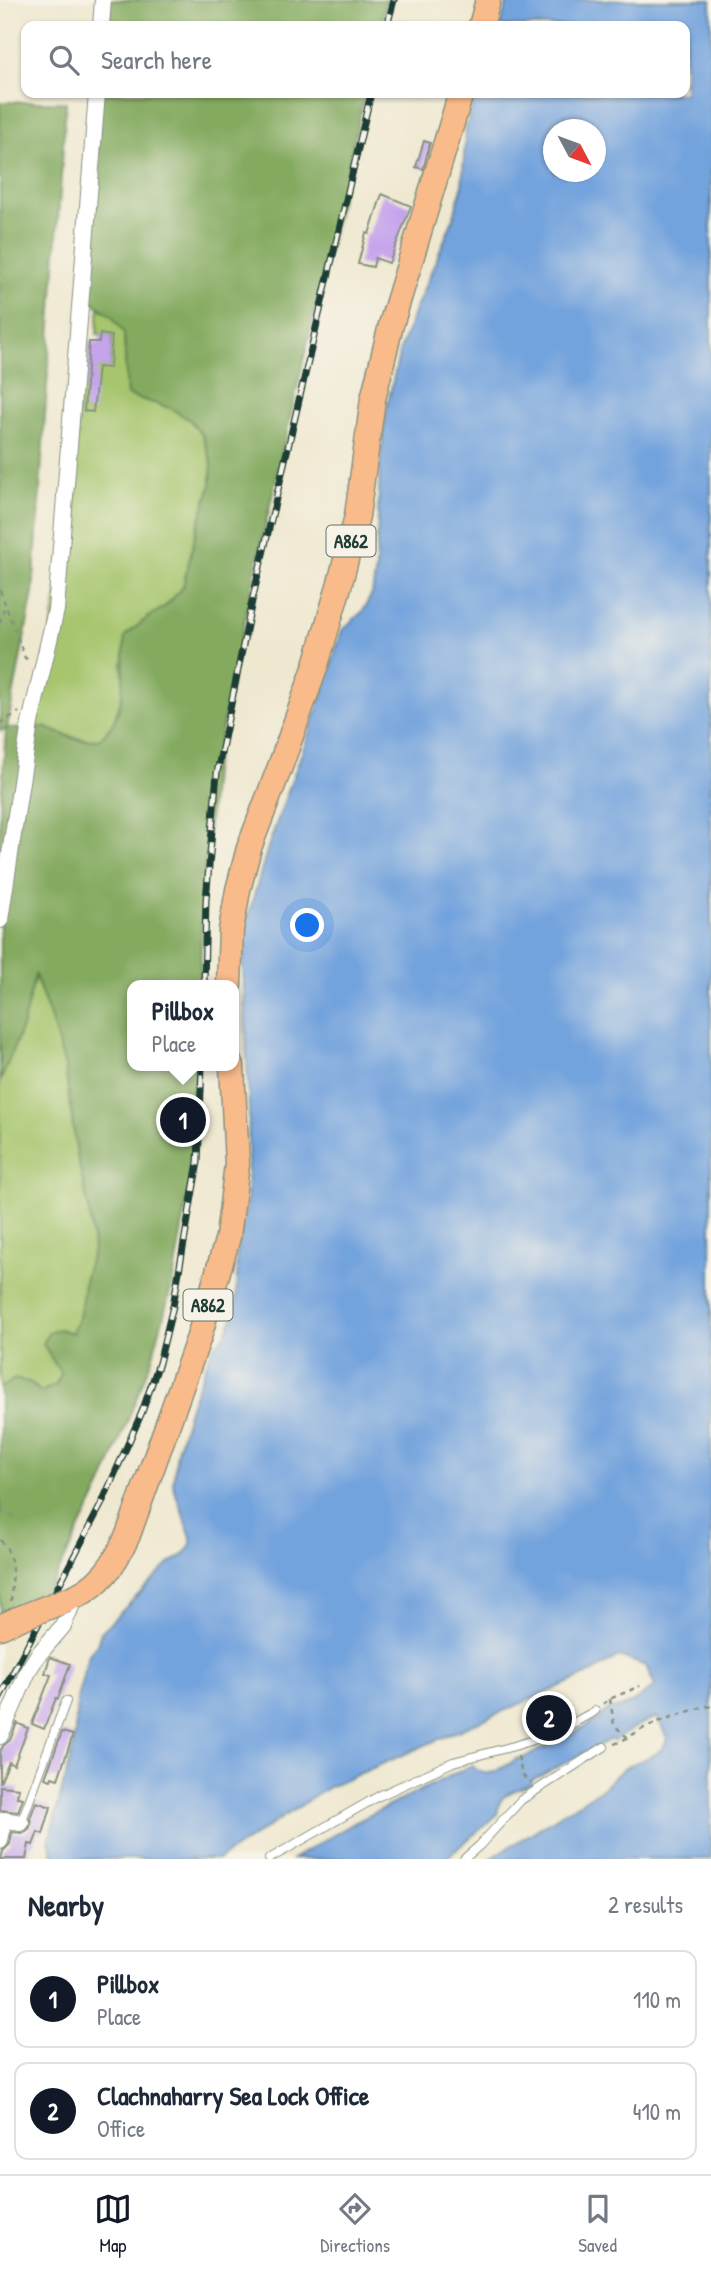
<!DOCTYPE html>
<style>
body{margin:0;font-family:"Patrick Hand",sans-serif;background:#f6f6f7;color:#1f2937}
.compass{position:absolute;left:543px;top:119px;width:63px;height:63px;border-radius:50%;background:#fff;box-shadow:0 2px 5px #0004;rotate:131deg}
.you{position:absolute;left:308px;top:926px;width:24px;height:24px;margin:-18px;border:5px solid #fff;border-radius:50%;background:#1a73e8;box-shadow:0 0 0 10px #1a73e833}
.badge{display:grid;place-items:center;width:46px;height:46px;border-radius:50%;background:#111827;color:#fff;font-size:23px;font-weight:700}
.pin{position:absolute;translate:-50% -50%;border:4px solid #fff;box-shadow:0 2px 7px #0006}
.popup{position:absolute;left:127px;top:980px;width:112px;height:91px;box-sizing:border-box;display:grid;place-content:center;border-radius:14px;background:#fff;filter:drop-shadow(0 2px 5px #0005);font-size:23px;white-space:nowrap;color:#747a83}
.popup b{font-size:26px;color:#1f2937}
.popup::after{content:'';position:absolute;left:50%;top:100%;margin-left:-14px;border:14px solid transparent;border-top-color:#fff}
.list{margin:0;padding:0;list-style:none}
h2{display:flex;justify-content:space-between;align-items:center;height:91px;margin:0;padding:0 28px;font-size:30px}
h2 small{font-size:23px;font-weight:400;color:#747a83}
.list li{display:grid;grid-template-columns:46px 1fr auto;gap:21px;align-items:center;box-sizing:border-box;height:98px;margin:0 14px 14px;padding:0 14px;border:2px solid #e0e1e3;border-radius:14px}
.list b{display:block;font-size:26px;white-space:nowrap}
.list p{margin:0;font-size:23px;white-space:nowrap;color:#747a83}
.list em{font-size:23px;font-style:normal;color:#747a83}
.icon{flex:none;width:38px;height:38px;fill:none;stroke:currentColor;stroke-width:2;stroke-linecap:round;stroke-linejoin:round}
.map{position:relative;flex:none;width:711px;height:1859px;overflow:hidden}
.search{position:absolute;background:#fff;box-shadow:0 2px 5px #0004;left:21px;right:21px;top:21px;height:77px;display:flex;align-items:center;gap:18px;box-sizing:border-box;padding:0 24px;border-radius:14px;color:#747a83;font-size:26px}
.sheet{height:315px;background:#fff}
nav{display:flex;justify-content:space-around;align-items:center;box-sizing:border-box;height:98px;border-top:2px solid #e0e1e3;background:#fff;font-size:19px;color:#747a83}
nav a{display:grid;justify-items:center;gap:4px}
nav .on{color:#111827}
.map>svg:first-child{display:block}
.green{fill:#a6c56d;stroke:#628150;stroke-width:2}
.forest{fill:#84aa60;stroke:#52744a;stroke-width:2}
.water{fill:#73a3dd;stroke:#497088;stroke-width:2;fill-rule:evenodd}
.building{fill:#c6a4ed}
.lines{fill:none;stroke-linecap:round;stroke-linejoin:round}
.lane-casing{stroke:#879282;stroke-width:10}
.street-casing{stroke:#879282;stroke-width:18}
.primary-casing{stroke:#879282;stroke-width:27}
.path{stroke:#879282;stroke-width:2.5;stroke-dasharray:5 5;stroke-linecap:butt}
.lane{stroke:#fff;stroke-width:8}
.street{stroke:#fff;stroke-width:16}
.primary{stroke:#fabb8b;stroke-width:24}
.rail-casing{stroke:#1f3d34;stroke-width:7}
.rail{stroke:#f7f3e8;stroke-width:4.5;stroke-dasharray:13;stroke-linecap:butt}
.primary-bridge-casing{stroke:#879282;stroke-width:27;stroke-linecap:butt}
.primary-bridge{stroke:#fabb8b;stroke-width:24}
.labels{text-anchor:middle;stroke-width:6;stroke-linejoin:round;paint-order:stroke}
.shield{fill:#f7f3e8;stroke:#60746a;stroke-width:2}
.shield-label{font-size:19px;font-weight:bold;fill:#1f3d34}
</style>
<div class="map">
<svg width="711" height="1859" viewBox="0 0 711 1859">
<rect width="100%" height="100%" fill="#f7f3e8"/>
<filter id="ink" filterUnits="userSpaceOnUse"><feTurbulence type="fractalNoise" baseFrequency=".0143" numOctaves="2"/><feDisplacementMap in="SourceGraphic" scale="14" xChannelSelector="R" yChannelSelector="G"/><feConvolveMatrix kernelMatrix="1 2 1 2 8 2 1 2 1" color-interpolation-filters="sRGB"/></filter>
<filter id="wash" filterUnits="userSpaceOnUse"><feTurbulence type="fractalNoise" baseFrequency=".00686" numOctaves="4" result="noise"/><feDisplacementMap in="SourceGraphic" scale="28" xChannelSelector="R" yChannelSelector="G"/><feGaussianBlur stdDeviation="1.57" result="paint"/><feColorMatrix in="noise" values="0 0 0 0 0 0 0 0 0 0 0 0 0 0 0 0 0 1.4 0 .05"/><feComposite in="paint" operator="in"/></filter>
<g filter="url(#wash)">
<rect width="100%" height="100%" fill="#efe8d0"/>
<!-- green -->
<path class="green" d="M99,307L112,316L124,333L127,395L171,408L190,420L202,435L212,463L211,485L196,532L183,587L167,605L147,618L122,663L124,690L113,724L99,740C75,740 58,732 34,727L70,520L78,487L75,461L80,365L110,367L112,336L97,334Z
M34,974L50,1016L65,1066L77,1155L88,1204L91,1225L93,1250L85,1277L80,1314L72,1333L59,1329L47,1352L57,1364L61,1374L56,1385L41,1392L29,1382L0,1388V1082L22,1027Z"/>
<!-- forest -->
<path class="forest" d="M107,0H387L381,26H109L107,16Z
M102,93H365L262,540L213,771L202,905L200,985H132V1066H197L190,1184L172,1285L152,1359L102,1485L44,1600L0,1619V1388L15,1379L29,1382L41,1392L56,1385L61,1374L43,1344L48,1333L59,1329L72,1333L80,1314L85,1277L93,1250L91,1225L88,1204L77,1155L65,1066L50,1016L35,975L22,1027L0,1082V814L6,729L0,731V102H66L33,593L7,728L44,727L77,740H98C103,735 110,729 113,723C127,696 122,665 125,636L147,618L167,605L183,587L196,532L211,485L212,463L202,435L190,420L170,408L127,395L124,333L112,316L85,297Z"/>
<!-- water -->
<path class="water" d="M508,0H711V1859H490L600,1790C609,1784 614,1776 622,1770C637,1758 663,1759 667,1738L657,1717L639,1725L613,1741L611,1739L532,1780V1784C518,1790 496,1792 498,1814L445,1859H293L354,1823L472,1765C486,1784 505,1765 519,1758L522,1759L601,1718L600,1715L610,1709C624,1711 643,1695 655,1686L646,1666L619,1656L593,1672L329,1787L219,1859H54L49,1840L74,1743L78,1694L89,1654L97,1645L101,1632L169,1564L185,1554L191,1544V1537L173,1485L177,1451L190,1406L213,1347L225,1335L236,1311L237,1273L236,1259L247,1202L249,1110L243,965L246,924L268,847L315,716L342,630L362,612L372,594L376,569L380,463L386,411L400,350L415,310L452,222L462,187L466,127L476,93H685V26H500ZM554,130H596V172H554Z"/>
<g id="blocks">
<!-- building -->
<path class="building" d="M424,141L430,143L423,169L416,167Z
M382,194L411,206L389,263L375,258L373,267L358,264L366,233L369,234Z
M100,334L112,336L110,368L98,367L93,412L84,411L89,342H99Z
M50,1657L70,1664L58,1699L56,1698L44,1729L32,1724L51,1675L45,1673Z
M566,1704L572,1714L548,1727L543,1716Z
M17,1723L28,1728L14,1765L9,1762L0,1783V1752L3,1746L10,1740Z
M62,1732L73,1735L58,1779L52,1777L51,1780L45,1778Z
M0,1786L19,1788L17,1797L23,1798L18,1812L0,1810Z
M36,1802L51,1807L43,1834L38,1832L33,1845L29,1844L26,1859H1L3,1851L10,1844L12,1832L24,1833L29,1829L31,1824L30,1818Z"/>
</g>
</g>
<g filter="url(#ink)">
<use href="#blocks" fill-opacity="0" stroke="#879282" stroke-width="2"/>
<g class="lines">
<defs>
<path id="lane" d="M21,1823L66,1701
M269,1859L379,1796L453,1762L514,1746L555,1733L595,1711
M464,1859L480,1845L521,1800L604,1747"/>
<path id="street" d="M101,26L103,0
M0,920L30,723L56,610L97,93
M0,1736L29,1669L38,1655L63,1626L75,1597
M0,1841L4,1820L21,1823"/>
<path id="primary" d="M481,26L488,0
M229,985L231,930L238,890L249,848L281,764L315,668L340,583L357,516L373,399L391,325L461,93
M66,1600C99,1589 115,1564 128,1535L199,1337L228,1237L237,1164L232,1066
M0,1627L18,1619"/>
</defs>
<!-- lane casing -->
<use href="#lane" class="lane-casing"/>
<!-- street casing -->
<use href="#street" class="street-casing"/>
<!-- primary casing -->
<use href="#primary" class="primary-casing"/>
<!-- path -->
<path class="path" d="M0,590L25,658L30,660
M0,623L5,604
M0,723L19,712
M0,1511L14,1516
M0,1540C16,1554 12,1581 11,1601
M610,1699L614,1725L628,1738
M603,1704L610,1699L640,1686
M614,1744C627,1739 636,1732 648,1726C667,1718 687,1712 706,1706L711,1707
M518,1756L522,1775L531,1783"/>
<!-- lane -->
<use href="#lane" class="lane"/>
<!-- street -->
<use href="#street" class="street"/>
<!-- primary -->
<use href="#primary" class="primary"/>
<defs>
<path id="rail" d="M387,26L394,0
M204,985L206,900L217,773L252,601L371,93
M0,1697L101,1505L142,1412L159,1363L173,1306L198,1162L202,1066"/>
</defs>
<!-- rail casing -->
<use href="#rail" class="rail-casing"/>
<!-- rail -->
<use href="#rail" class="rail"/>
<defs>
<path id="primary-bridge" d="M18,1619L66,1600"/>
</defs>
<!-- primary-bridge casing -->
<use href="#primary-bridge" class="primary-bridge-casing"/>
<!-- primary-bridge -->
<use href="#primary-bridge" class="primary-bridge"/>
</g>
</g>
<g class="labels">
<!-- shield labels -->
<g class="shield">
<rect x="326.5" y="525.5" width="49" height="31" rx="5"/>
<rect x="183.5" y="1289.5" width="49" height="31" rx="5"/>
</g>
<g class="shield-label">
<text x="351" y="548">A862</text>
<text x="208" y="1312">A862</text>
</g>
</g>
</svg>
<svg class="compass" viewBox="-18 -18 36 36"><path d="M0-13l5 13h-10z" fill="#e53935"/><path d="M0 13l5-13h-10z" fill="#747a83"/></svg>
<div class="you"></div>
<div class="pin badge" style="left:183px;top:1120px">1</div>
<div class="popup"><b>Pillbox</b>Place</div>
<div class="pin badge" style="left:549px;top:1718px">2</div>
<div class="search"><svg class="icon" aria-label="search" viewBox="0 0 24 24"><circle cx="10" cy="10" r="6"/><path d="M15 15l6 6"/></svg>Search here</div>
</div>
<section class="sheet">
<h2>Nearby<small>2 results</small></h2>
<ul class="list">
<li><span class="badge">1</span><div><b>Pillbox</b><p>Place</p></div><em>110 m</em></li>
<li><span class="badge">2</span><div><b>Clachnaharry Sea Lock Office</b><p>Office</p></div><em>410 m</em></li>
</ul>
</section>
<nav>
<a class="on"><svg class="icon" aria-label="map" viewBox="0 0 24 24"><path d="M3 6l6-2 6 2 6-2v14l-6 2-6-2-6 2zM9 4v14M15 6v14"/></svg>Map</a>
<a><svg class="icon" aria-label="directions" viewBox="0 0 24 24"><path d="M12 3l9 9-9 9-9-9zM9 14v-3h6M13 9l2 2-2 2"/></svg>Directions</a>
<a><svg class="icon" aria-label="saved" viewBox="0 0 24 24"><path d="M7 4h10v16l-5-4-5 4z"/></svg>Saved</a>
</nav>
